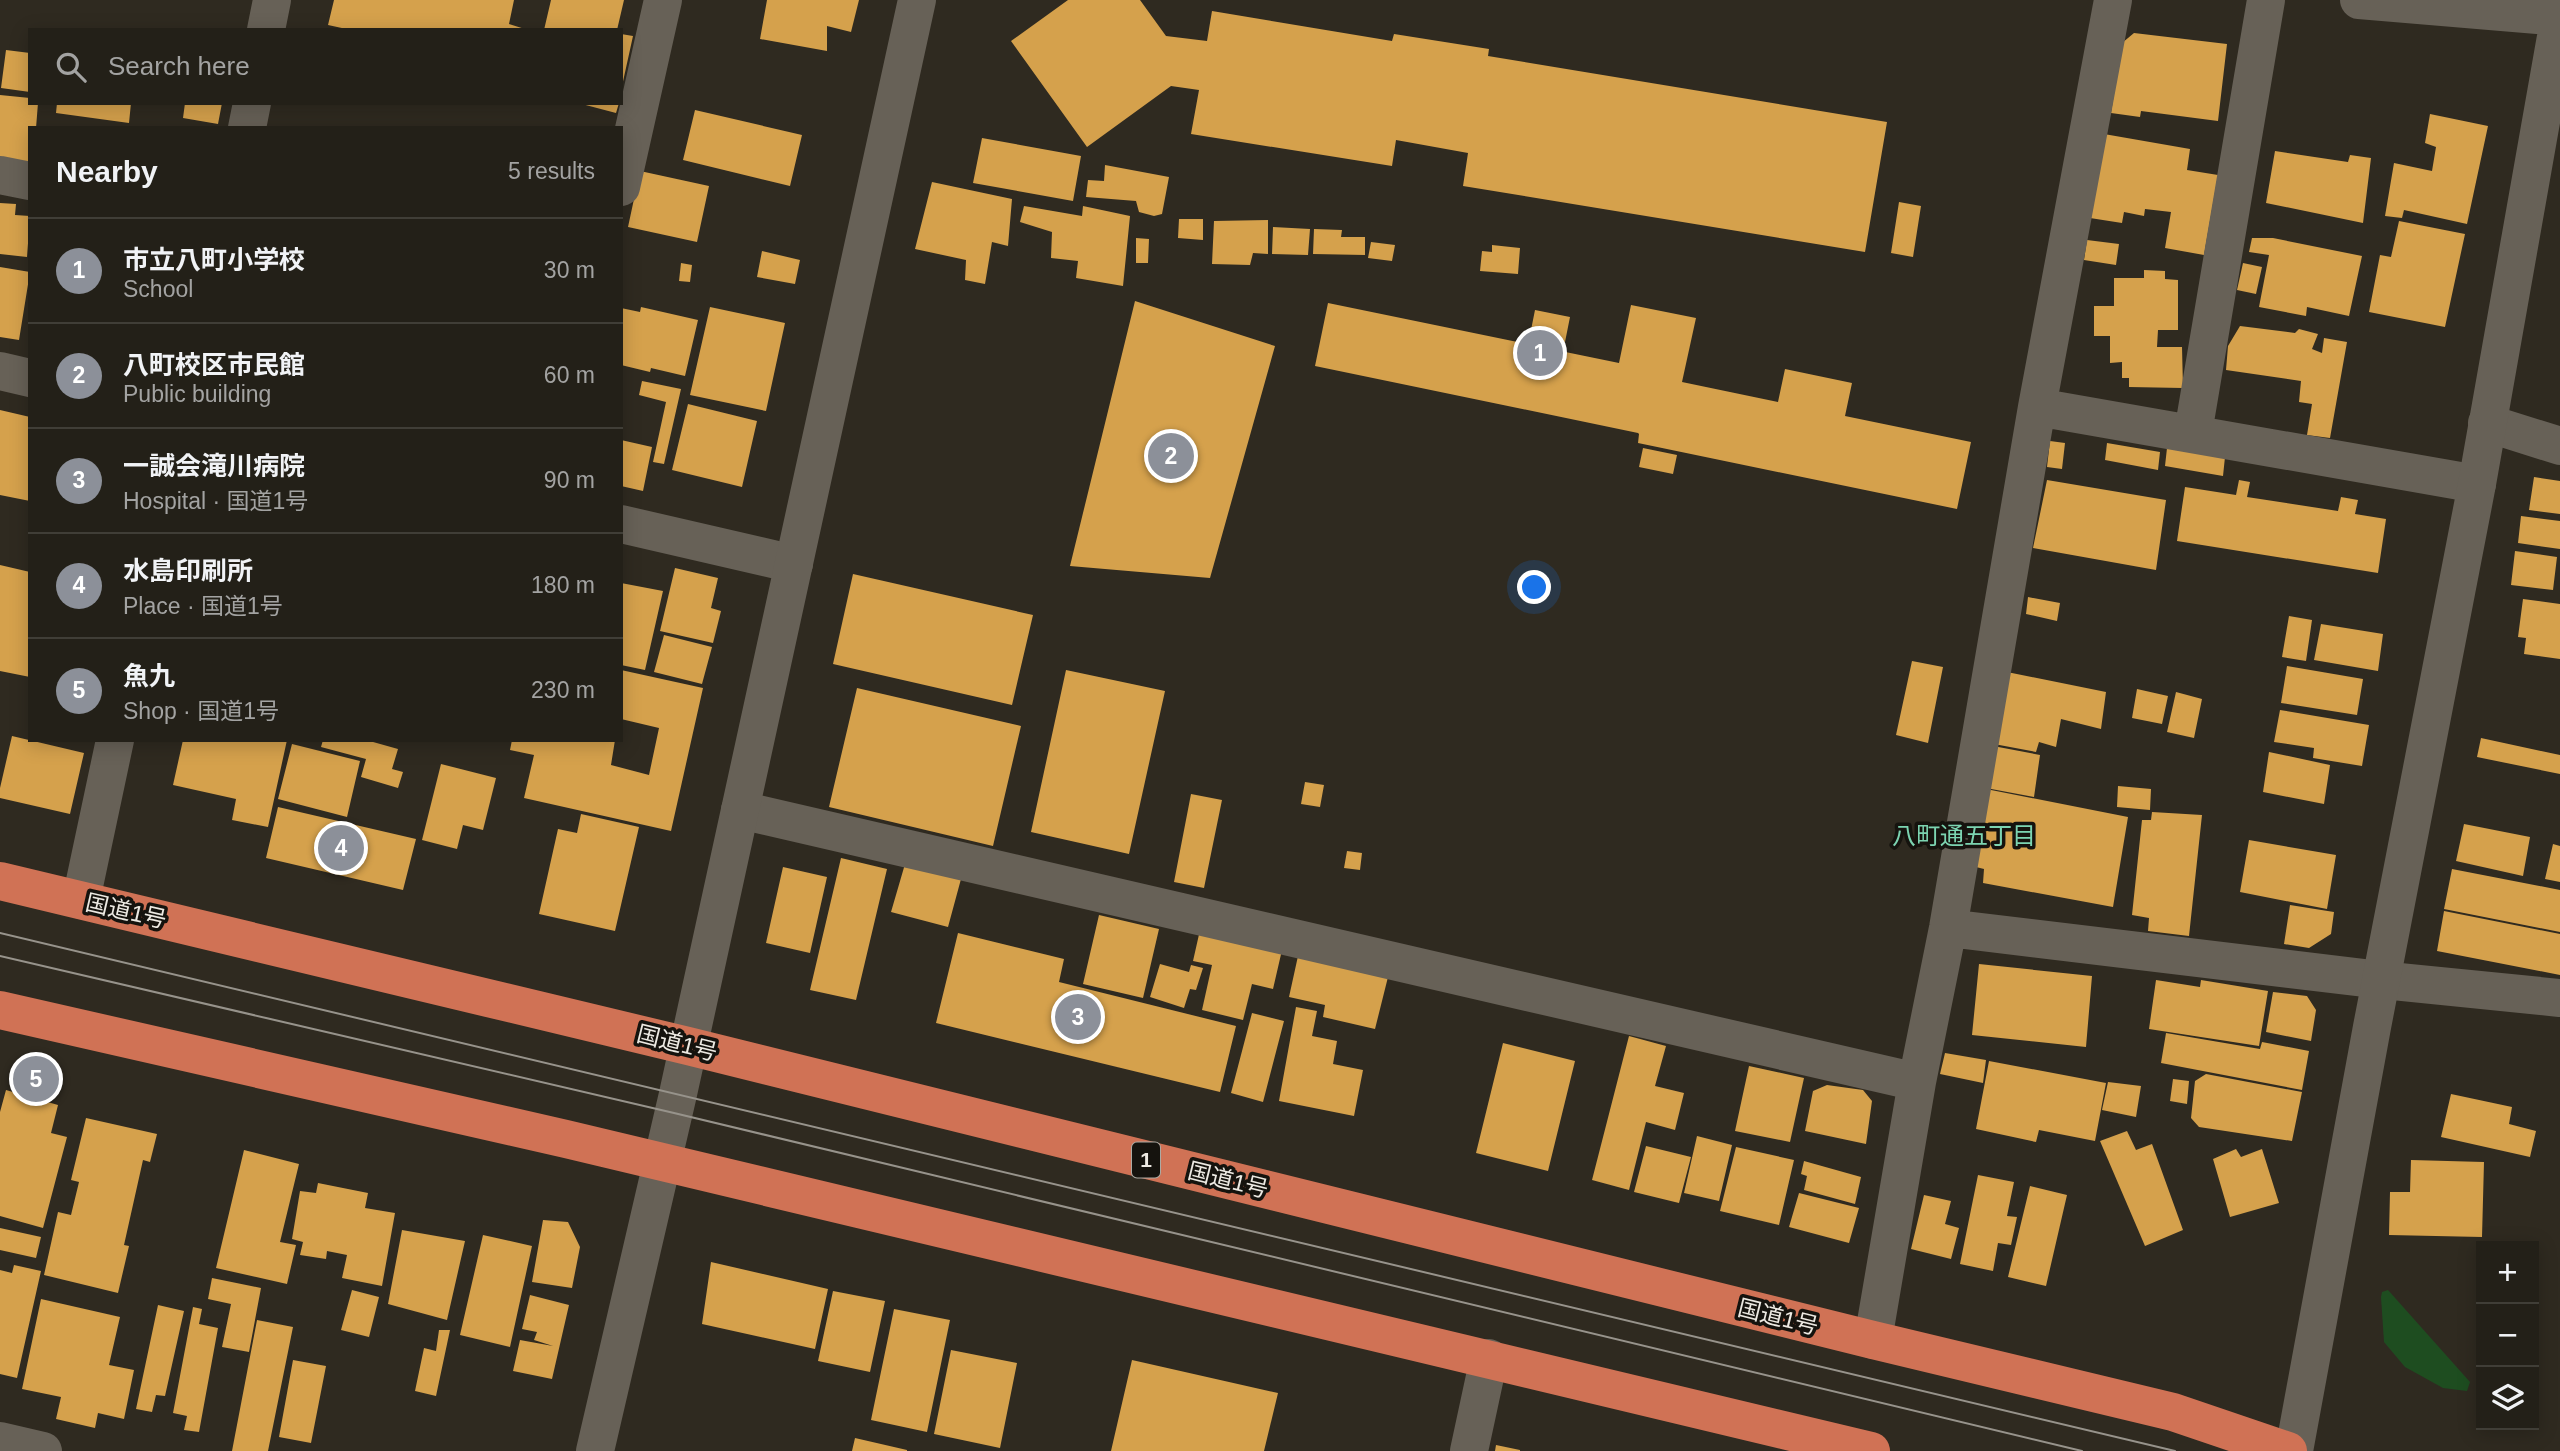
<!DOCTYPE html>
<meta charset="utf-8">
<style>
body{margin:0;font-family:Helvetica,"Noto Sans JP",sans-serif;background:#2f2d25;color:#f1f3f6}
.controls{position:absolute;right:21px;bottom:21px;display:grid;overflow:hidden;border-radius:0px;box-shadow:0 4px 18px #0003}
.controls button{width:63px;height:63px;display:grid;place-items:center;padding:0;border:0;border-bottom:2px solid #403e37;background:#232018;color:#f1f3f6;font:35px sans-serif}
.you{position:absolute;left:1535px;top:588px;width:24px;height:24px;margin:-18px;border:5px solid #fff;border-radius:50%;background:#1a73e8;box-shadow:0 0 0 10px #1a73e833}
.badge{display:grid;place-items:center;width:46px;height:46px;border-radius:50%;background:#8c9099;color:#fff;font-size:23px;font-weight:700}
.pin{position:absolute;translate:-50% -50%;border:4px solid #fff;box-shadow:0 2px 7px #0006}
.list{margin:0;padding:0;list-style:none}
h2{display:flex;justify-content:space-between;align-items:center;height:91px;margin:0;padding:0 28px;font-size:30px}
h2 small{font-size:23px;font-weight:400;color:#a3a3a2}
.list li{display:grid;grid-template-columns:46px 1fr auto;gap:21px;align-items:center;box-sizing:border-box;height:105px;padding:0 28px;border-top:2px solid #403e37}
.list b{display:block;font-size:26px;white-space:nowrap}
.list p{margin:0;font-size:23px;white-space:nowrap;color:#a3a3a2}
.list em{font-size:23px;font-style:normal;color:#a3a3a2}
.icon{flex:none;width:38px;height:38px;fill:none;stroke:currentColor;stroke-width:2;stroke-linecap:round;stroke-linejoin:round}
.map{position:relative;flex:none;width:2560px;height:1451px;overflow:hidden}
.search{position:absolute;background:#232018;box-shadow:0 4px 18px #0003;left:28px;top:28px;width:595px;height:77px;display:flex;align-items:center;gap:18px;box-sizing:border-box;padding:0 24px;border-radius:0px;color:#a3a3a2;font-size:26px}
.panel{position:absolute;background:#232018;box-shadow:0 4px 18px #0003;left:28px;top:126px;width:595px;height:616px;border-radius:0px}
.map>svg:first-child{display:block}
.green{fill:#1e4d20}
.building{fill:#d5a14c}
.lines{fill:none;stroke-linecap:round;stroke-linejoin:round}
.street{stroke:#676157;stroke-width:38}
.secondary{stroke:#676157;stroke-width:38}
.highway{stroke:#d07255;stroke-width:38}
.tram{stroke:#97938b;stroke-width:2}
.labels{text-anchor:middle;stroke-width:7;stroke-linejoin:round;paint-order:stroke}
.shield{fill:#15130e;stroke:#acaaa3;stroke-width:2}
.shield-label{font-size:21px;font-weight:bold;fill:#edeae3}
.street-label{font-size:23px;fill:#edeae3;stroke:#15130e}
.neighbourhood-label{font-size:24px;fill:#7cd4b1;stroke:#15130e}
</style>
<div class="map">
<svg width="2560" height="1451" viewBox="0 0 2560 1451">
<rect width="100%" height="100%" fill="#2f2a20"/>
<!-- green -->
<path class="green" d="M2388,1290L2470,1382L2467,1391L2443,1388L2405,1367L2384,1342L2381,1297L2382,1292Z"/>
<!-- building -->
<path class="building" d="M334,0H514L509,24L528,30H351L328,25Z
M551,0H624L617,30H544Z
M767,0H859L851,32L827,26V51L760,39Z
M1068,0H1140L1166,36L1207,41L1212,11L1392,41L1394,34L1489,49L1488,56L1887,122L1865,252L1463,186L1468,153L1396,140L1392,166L1191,134L1199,90L1171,86L1087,147L1011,41Z
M2134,33L2227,44L2218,121L2141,111L2140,117L2111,113L2122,43Z
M621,34L633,36L622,86H621Z
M6,50L30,53V92L1,88Z
M0,95L30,98V103H38L36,128H30V162L0,159Z
M57,103H131L129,123L56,113Z
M185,103H222L218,124L183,118Z
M578,103H619L616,113Z
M695,110L802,135L790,186L683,160Z
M2430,114L2488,126L2467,224L2404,210L2402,218L2385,216L2394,163L2432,171L2436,147L2425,143Z
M2104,134L2190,149L2187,170L2218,175L2204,255L2165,248L2171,212L2145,209L2144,216L2124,212L2122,223L2090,218Z
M982,138L1081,156L1073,201L973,183Z
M2275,151L2348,162L2350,155L2371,158L2363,223L2266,203Z
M1105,165L1169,177L1162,214L1154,216L1139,212L1136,201L1086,197L1088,180L1104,181Z
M640,171L709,186L697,242L628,227Z
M932,182L1012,199L1008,246L992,242L985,284L965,280L966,260L915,249Z
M1899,202L1921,206L1913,257L1891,253Z
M0,203L16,204L15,215L30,216L27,257L0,254Z
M1024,206L1082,216L1083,206L1130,216L1123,286L1076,278L1078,261L1051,258L1052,232L1020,222Z
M1179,219H1203V240L1178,238Z
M1268,220V254L1253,253L1250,265L1212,264L1214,221Z
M2399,221L2465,234L2445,327L2369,312L2380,255L2391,257Z
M1273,227L1310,229L1308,255L1272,254Z
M1314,229L1342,230L1341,237H1365V255L1313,254Z
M1136,238L1149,239L1148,263H1136Z
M2252,238H2273L2362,256L2349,316L2307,307L2306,316L2259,307L2269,255L2249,252Z
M2087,240L2119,244L2116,265L2084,260Z
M1371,242L1395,245L1392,261L1368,258Z
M1492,245L1520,248L1518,274L1480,271L1482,251L1492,252Z
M762,251L800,260L795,284L757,277Z
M681,263L692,265L690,282L679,281Z
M2243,263L2262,267L2256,294L2237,290Z
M0,267L30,272L19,340L0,337Z
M2144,270L2165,271V279L2178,280V330H2158L2157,347H2182L2183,388L2129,387V378H2122V362L2110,363V336H2094V306H2114V278H2144Z
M1135,301L1275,346L1210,578L1070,566Z
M1328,303L1619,363L1631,305L1696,318L1682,382L1778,402L1785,369L1852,383L1845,416L1971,442L1957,509L1638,443L1639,434L1638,433L1315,366Z
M641,307L698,320L685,376L651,368L650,372L621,365V308L640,312Z
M710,307L785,323L766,411L690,395Z
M1535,310L1570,317L1565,342L1530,335Z
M2240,326L2295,333L2299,329L2318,334L2312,349L2322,353L2324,338L2347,342L2330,438L2307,435L2312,404L2299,402L2301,381L2226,370L2228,346Z
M642,381L681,389L664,464L653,462L666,402L639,395Z
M688,404L757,421L742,487L672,470Z
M0,410L30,417V501L0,495Z
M621,440L652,447L643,491L621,486Z
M2050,441L2065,443L2062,469L2047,467Z
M2107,443L2160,452L2158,470L2105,460Z
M1643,448L1677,455L1673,474L1639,467Z
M2167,448L2225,457L2223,476L2165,466Z
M2534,477L2560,481V514L2529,510Z
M2047,480L2166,500L2156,570L2033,548Z
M2239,480L2250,482L2247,497L2338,511L2341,497L2358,500L2355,514L2386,519L2378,573L2177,541L2185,487L2236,495Z
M2521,516L2560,521V549L2518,543Z
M2515,551L2557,557L2553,590L2511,585Z
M0,565L30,572V677L0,671Z
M675,568L718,578L711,608L721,611L713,643L660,631Z
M853,574L1033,615L1012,705L833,664Z
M621,583L663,591L645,670L621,665Z
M2028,597L2060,603L2057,621L2026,614Z
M2523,599L2560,604V659L2524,654L2526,638L2518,637Z
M2289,616L2312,620L2306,661L2282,657Z
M2321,624L2383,634L2378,671L2314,660Z
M664,635L712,647L702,684L654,672Z
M1912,661L1943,667L1928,743L1896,735Z
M2287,666L2363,679L2357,715L2281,703Z
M621,670L703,688L671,831L524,798L534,755L510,750L512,740H615L611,765L649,775L659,728L621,719Z
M1066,670L1165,691L1129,854L1031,832Z
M2007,672L2106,692L2101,729L2061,719L2056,747L2039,742L2036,752L1994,744Z
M857,688L1021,726L993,846L829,807Z
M2137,689L2168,696L2162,724L2132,718Z
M2176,692L2202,699L2194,738L2167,732Z
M2280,710L2369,725L2362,766L2313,758L2314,748L2274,742Z
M12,736L84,753L70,814L0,798V788Z
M2481,738L2560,755V774L2477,757Z
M183,740H287L268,827L232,820L236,799L173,785Z
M323,740H366L398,749L392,769L403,772L398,788L361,777L366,759L321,747Z
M292,744L360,761L347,817L278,799Z
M1993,746L2040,755L2034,797L1986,788Z
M2269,752L2330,765L2324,804L2263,792Z
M441,764L496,778L483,830L463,825L457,849L422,840Z
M1305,782L1324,785L1320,807L1301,804Z
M2118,786L2151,789L2150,810L2117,807Z
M1986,789L2128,817L2113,907L1983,883L1984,869L1972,866Z
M1191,794L1222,800L1204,888L1174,882Z
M278,807L416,839L403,890L266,858Z
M2152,812L2202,815L2189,936L2148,931L2149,918L2132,915L2142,820H2151Z
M581,814L639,827L615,931L539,914L558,829L577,833Z
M2464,824L2530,837L2523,876L2456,861Z
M2249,840L2336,855L2327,909L2240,892Z
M2553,844L2560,846V882L2545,879Z
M1347,851L1362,853L1360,870L1344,868Z
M841,858L887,869L856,1000L810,990Z
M905,864L961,879L948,927L891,912Z
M783,867L827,877L810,953L766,943Z
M2452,869L2560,890V932L2444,909Z
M2290,905L2334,912L2331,934L2309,948L2284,944Z
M2444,911L2560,934V975L2437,951Z
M1099,915L1159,929L1143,998L1083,984Z
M1200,930L1282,950L1273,989L1252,984L1243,1020L1202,1010L1212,965L1193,961Z
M958,933L1064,959L1059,982L1236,1026L1220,1092L936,1023Z
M1298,956L1388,977L1375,1029L1323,1017L1325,1005L1289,997Z
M1160,964L1189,972L1191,965L1203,968L1196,990L1190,989L1184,1008L1150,997Z
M1979,964L2092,976L2086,1047L1972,1035Z
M2156,980L2200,987L2201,980L2268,991L2259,1046L2149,1029Z
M2273,992L2307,996L2316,1010L2311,1041L2266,1032Z
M1296,1007L1317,1011L1312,1036L1337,1041L1333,1064L1363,1070L1354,1116L1279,1101Z
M1252,1013L1284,1021L1263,1102L1231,1093Z
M2166,1033L2260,1049L2262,1042L2309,1051L2302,1090L2161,1063Z
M1629,1036L1666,1046L1655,1086L1684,1093L1675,1130L1646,1122L1629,1190L1592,1180Z
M1503,1043L1575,1061L1548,1171L1476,1153Z
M1945,1053L1986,1060L1983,1083L1940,1074Z
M1989,1061L2106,1083L2095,1141L2039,1130L2036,1142L1976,1129Z
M1749,1066L1804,1078L1790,1142L1735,1131Z
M2206,1074L2302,1092L2292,1141L2199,1127L2191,1118L2195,1081Z
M2173,1079L2189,1081L2187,1104L2170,1101Z
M2108,1082L2141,1086L2136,1117L2102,1110Z
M1827,1085L1863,1090L1872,1101L1866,1144L1805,1131L1813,1091Z
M6,1090L58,1105L51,1133L67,1137L43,1228L0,1216V1112Z
M2451,1094L2512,1107L2509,1124L2536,1131L2530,1157L2441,1137Z
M86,1118L157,1134L150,1162L143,1160L124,1245L129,1246L118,1293L44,1275L58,1212L71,1215L79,1182L71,1180Z
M2127,1131L2136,1150L2152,1144L2183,1230L2145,1246L2100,1141Z
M1697,1136L1732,1145L1719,1201L1684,1193Z
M1646,1146L1691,1157L1679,1203L1634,1192Z
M1736,1147L1794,1160L1779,1225L1720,1211Z
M2236,1149L2241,1157L2262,1149L2279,1203L2230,1217L2213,1159Z
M244,1150L299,1164L280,1242L296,1245L287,1284L216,1268Z
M2411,1160L2484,1162L2482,1237L2389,1235L2390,1192H2410Z
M1804,1161L1861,1177L1855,1204L1804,1190L1807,1176L1801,1174Z
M1978,1175L2014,1182L2007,1216L2017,1217L2011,1245L1998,1243L1993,1271L1960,1264Z
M318,1183L368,1193L365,1208L395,1213L382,1286L342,1278L347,1255L327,1251L326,1259L300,1255L303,1242L292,1239L300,1191L316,1193Z
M2030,1186L2067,1195L2046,1286L2008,1277Z
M1799,1193L1859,1208L1849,1243L1789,1227Z
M1924,1195L1951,1201L1945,1224L1959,1228L1951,1259L1911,1249Z
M543,1220L568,1222L580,1247L572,1288L532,1282Z
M0,1228L41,1237L36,1258L0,1250Z
M402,1230L465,1241L447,1320L388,1304Z
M483,1235L532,1246L510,1347L460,1335Z
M711,1262L828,1289L815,1349L702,1324Z
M14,1265L41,1271L17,1378L0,1374V1270L12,1273Z
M212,1278L261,1288L249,1352L222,1347L231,1304L208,1299Z
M352,1290L379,1297L369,1337L341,1330Z
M833,1291L885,1301L870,1372L818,1361Z
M530,1295L569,1305L552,1379L513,1371L520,1340L553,1346L534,1340L537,1332L522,1329Z
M41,1299L120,1317L109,1365L134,1370L124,1419L98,1413L95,1428L56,1419L61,1397L22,1389Z
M158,1305L184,1311L165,1396L156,1395L152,1412L136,1409Z
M193,1307L202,1309L199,1324L218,1328L199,1432L184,1430L187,1416L173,1413Z
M894,1309L950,1320L927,1432L871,1420Z
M257,1320L293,1327L268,1451H232Z
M439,1330H450L436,1396L415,1391L424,1348L436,1351Z
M951,1350L1017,1363L1000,1448L934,1434Z
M293,1360L326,1366L311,1443L279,1437Z
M1132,1360L1278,1393L1264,1451H1111Z
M855,1438L907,1450V1451H852Z
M1496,1445L1520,1450V1451H1495Z"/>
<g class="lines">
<!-- street -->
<path class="street" d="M266,30L272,0
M247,128L252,103
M0,175L30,181
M621,187L663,0
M0,371L30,378
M2037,407L2477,484
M2487,423L2560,446
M2193,433L2266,0
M621,524L794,564
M740,810L1917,1082
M81,900L115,740
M1948,928L2381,980L2560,998
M1873,1340L1917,1082L1948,928L2037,407L2113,0
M0,1441L43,1451
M1469,1451L1489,1358"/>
<!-- secondary -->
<path class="secondary" d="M2359,0L2560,17
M595,1451L678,1094L917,0
M2294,1451L2372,1027L2477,484L2560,14"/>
<!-- highway -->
<path class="highway" d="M0,881L688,1046L1873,1340L2173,1412L2288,1451
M0,1010L566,1139L1871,1451"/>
<!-- tram -->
<path class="tram" d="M0,933L2175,1451
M0,956L674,1113L2082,1451"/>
</g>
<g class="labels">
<!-- shield labels -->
<rect class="shield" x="1132" y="1142.5" width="28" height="35" rx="5"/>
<g class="shield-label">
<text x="1146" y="1167">1</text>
</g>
<!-- street labels -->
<g class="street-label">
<text transform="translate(126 911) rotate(13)" y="8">国道1号</text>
<text transform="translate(677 1043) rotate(14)" y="8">国道1号</text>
<text transform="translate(1228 1180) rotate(14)" y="8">国道1号</text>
<text transform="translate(1778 1317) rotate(14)" y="8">国道1号</text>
</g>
<!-- neighbourhood labels -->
<g class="neighbourhood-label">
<text x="1964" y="844">八町通五丁目</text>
</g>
</g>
</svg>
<div class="controls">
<button>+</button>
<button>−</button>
<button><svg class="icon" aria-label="layers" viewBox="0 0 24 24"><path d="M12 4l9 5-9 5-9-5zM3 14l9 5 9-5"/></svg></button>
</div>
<div class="you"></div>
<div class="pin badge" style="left:1540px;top:353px">1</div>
<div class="pin badge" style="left:1171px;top:456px">2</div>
<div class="pin badge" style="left:1078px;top:1017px">3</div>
<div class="pin badge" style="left:341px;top:848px">4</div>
<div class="pin badge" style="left:36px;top:1079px">5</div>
<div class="search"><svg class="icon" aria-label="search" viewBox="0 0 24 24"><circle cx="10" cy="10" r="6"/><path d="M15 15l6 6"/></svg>Search here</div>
<section class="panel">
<h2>Nearby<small>5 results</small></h2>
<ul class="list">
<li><span class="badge">1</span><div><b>市立八町小学校</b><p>School</p></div><em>30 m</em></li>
<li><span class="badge">2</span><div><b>八町校区市民館</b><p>Public building</p></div><em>60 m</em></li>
<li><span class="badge">3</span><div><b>一誠会滝川病院</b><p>Hospital · 国道1号</p></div><em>90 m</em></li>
<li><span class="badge">4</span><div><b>水島印刷所</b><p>Place · 国道1号</p></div><em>180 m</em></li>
<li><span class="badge">5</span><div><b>魚九</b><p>Shop · 国道1号</p></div><em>230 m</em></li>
</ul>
</section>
</div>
